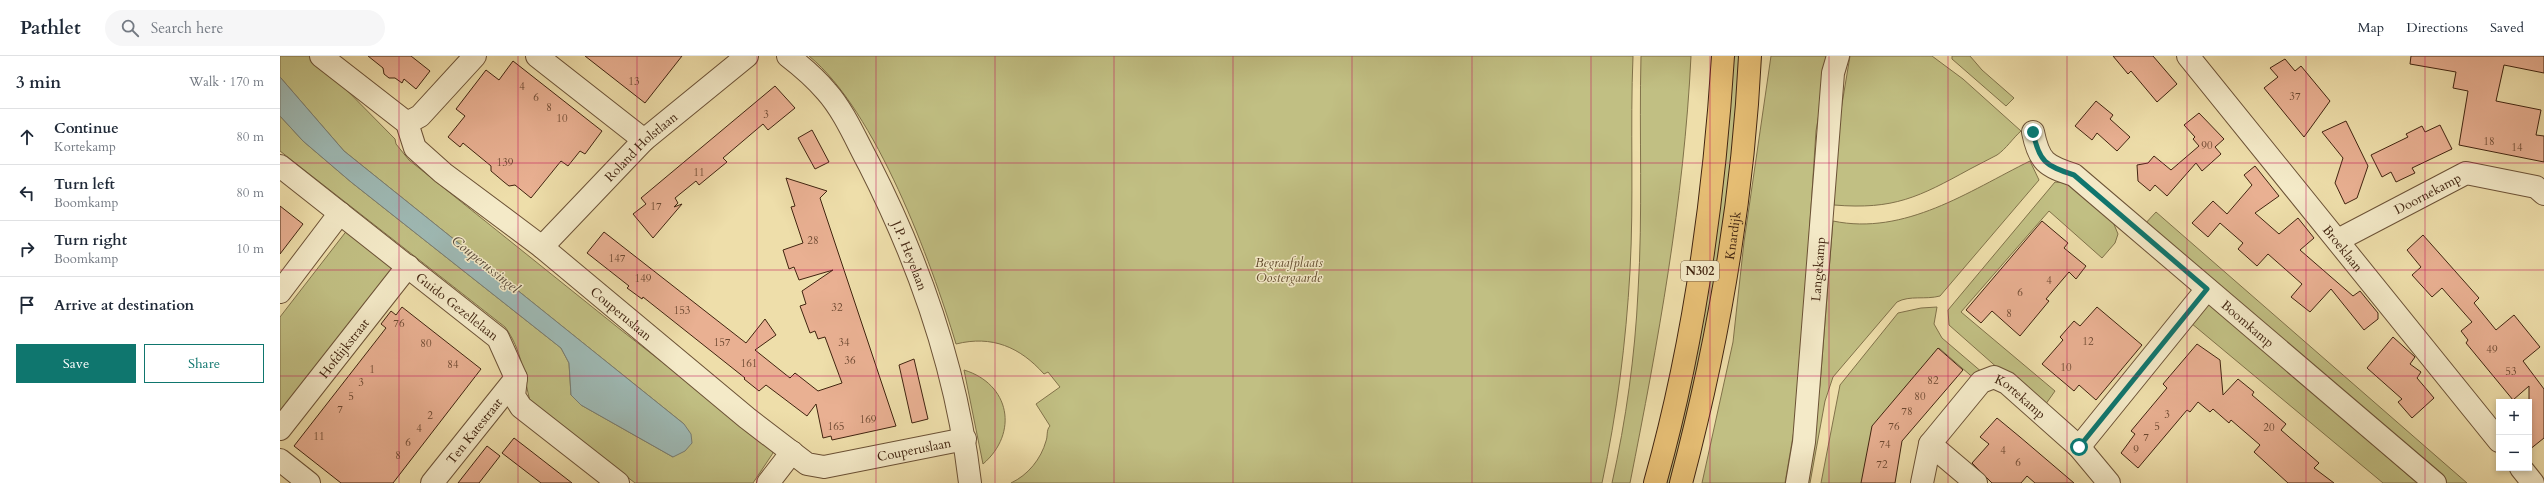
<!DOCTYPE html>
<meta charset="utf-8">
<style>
body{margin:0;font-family:Cardo,serif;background:#f6f6f7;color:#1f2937}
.controls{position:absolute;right:12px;bottom:12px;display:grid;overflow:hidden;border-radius:0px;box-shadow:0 2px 6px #0003}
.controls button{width:36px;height:36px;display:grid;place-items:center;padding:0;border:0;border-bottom:1px solid #e0e1e3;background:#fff;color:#1f2937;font:20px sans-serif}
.stop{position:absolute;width:12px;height:12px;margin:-9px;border:3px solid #0f766e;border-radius:50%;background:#fff}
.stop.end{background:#0f766e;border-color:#fff;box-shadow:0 1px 4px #0008}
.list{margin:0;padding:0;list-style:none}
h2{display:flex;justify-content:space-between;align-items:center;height:52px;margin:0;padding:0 16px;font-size:17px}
h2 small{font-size:13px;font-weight:400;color:#747a83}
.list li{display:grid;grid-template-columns:26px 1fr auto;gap:12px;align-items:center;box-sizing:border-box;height:56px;padding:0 16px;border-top:1px solid #e0e1e3}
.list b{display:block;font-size:15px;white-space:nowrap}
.list p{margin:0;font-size:13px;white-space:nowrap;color:#747a83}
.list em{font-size:13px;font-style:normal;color:#747a83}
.actions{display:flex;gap:8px;padding:12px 16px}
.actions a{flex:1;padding:9px 0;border:1px solid #0f766e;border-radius:0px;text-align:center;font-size:14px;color:#0f766e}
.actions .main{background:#0f766e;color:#fff}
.icon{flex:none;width:22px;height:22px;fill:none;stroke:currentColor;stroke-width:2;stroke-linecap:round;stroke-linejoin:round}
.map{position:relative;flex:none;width:2264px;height:427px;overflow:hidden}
header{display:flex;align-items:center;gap:24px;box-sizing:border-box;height:56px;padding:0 20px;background:#fff;border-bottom:1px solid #e0e1e3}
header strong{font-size:19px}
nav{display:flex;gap:22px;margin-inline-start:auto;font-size:14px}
.search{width:280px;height:36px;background:#f6f6f7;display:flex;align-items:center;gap:10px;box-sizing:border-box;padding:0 14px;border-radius:22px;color:#747a83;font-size:15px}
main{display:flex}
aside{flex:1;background:#fff}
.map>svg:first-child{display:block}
.green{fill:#c1bf83;stroke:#81724a}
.water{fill:#9eb9b4;stroke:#797d72}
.building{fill:#e9b092;stroke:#412410}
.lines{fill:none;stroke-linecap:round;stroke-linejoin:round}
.minor-casing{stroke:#6c5236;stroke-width:24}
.major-casing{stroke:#412410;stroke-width:24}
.minor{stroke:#f4eac8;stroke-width:22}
.major{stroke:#e7bf75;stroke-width:22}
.route{stroke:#0f766e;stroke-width:5}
.grid{fill:none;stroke:#c2185b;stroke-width:1;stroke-opacity:0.55}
.labels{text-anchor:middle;stroke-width:3;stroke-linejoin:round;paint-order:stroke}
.number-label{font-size:11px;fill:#6b4730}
.shield{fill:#f4eac8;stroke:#775f47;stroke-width:1}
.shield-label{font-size:12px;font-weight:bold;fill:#412410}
.street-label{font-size:13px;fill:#412410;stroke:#f4eac8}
.park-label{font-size:13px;font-style:italic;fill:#614b2d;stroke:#f4eac8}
.water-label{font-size:14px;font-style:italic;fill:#584939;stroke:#f4eac8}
</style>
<header>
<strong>Pathlet</strong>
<div class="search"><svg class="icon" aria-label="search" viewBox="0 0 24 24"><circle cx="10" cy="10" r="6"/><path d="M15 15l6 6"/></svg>Search here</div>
<nav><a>Map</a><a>Directions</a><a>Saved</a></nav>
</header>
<main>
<aside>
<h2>3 min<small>Walk · 170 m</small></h2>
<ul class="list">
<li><svg class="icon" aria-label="ahead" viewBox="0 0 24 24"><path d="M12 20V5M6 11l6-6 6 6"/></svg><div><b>Continue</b><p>Kortekamp</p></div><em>80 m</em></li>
<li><svg class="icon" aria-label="left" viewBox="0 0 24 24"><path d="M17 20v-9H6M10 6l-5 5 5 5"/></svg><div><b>Turn left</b><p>Boomkamp</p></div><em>80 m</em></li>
<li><svg class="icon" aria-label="right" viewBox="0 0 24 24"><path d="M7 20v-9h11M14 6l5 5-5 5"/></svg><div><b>Turn right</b><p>Boomkamp</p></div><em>10 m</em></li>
<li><svg class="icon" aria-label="arrive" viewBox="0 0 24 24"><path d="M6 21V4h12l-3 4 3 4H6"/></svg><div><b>Arrive at destination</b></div></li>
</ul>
<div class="actions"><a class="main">Save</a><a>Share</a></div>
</aside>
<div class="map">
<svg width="2264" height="427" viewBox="0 0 2264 427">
<rect width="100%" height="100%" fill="#eedeaa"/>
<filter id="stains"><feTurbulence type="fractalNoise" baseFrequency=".005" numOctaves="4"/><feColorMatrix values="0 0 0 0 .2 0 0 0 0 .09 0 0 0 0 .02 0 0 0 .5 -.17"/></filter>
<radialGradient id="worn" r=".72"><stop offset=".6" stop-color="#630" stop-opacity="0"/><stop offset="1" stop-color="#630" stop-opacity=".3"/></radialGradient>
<!-- green -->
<path class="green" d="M0,0H30L41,8L115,83L116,88L129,104L341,274L490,390L493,397L473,427H355L250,345C243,318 242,294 225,271L0,95V60L23,85L71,126L281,292L289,307L291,339L301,349L393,401L404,368L64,95L0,21Z
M529,0H1353C1350,71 1354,143 1350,215C1346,286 1337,357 1322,427H731C748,419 761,403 766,385C768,380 766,374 770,370L756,348L780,331L768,316L764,318C740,291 712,279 676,288C651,205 596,55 529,0Z
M1361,0H1411C1404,144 1378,286 1350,427H1332C1346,364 1355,300 1358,236C1363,157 1359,78 1361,0Z
M1449,0H1460L1457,68L1435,248L1392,427H1382Z
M1491,0H1549L1536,75L1518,351L1505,427H1422L1453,286L1464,186Z
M1570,0H1652L1683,23L1741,75C1733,82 1726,93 1717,99C1708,104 1699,108 1690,113C1639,141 1614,154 1554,149L1557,78Z
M1672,0H1690L1702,14L1734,42L1726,50L1672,3Z
M1750,105L1759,124L1660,240C1645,244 1630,239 1617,246L1553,321L1545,345L1530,427H1525L1540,329L1553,165C1625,180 1689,135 1750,105Z
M1775,126L1787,127L1833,166L1838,178L1835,187L1822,202L1769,155L1681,256L1775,335L1763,352L1669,269L1668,254Z
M1876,156L2187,427H2166L1863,170Z
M68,173L113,208L109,218L0,356V261Z
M1931,249L2137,427H2103L1911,267L1925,250Z
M1657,251L1654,268L1662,282L1703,317L1697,325L1659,292L1596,376L1587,427H1541L1560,329L1618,257L1641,252Z
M684,314C730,328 739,377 703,408Z"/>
<!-- water -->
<path class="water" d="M0,21L64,95L404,368L411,378L412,387L405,395L393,401L301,349L291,339L289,307L281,292L71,126L23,85L0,60Z"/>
<!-- building -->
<path class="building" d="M88,0H131L150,15L136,33L124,23L122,27L115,22H109L104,18L103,12Z
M305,0H402L365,47Z
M1833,0H1873L1897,28L1877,46L1851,15L1848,18Z
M2131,0H2264V17L2224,9L2216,45L2261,54L2256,79L2264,80V106L2179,89L2188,35L2173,32L2176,16L2130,8Z
M2005,3L2015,15L2021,10L2050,45L2024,81L1984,32L1998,21L1990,12Z
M233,5L322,75L305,98L300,95L288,110L281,105L251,142L235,129L229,130L224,126L211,115V110L183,87L180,91L168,81L185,60L176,53L206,14L219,24Z
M495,30L515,52L488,74L483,68L443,102L447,106L436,115L419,129L416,125L395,142L398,147L394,151L402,148L373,182L353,158L366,148L361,142Z
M1816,45L1833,59L1830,63L1850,81L1837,95L1817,77L1812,84L1795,70Z
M1919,57L1944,83L1935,91L1941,98L1922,115L1916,107L1887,140L1875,129L1870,135L1858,125L1857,109L1868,107L1874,100L1891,114L1919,90L1913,83L1915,81L1904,69Z
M2066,65L2088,110L2077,142L2065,148L2055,127L2063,102L2042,76Z
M2160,69L2172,93L2132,112L2135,117L2116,126L2111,116L2102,121L2091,99L2128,81L2126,78L2142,70L2145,76Z
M532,74L549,106L535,113L518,82Z
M1975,110L1999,140L1975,157L1999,178L2018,162L2034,182L2020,194L2073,240L2080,235L2098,257V263L2084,274L2051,233L2030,256L2011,241L2022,228L1988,198L1977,210L1958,193L1963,187L1940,167L1928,181L1912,167L1933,145L1947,158L1972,129L1964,119Z
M506,122L547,135L540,142L616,370L552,384L551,380L543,382L536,348L527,360L486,329L479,335L464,323L465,322L363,241L362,243L347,232L349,230L307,197L324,176L466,287L485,263L496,279L475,294L510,322L515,317L538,335L562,327L545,281L538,283L535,275L530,277L520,250L526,248L522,235L553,214L519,224L514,211L509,213L503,194L523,187L511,151L515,150Z
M0,150L23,168L0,198Z
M1762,165L1788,187L1784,192L1806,210L1796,223L1789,216L1766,243L1769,245L1740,280L1712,255L1701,267L1686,254Z
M2143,179L2199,242L2194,247L2216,274L2234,259L2260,291L2243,305L2264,333V382L2249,394V330L2233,344L2186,287L2188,284L2181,275L2192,266L2162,232L2152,241L2132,219L2141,211L2127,194Z
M122,251L201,313L113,427H61L14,390L106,272L101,268L111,255L116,259Z
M1817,251L1862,289L1816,344L1799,329L1794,335L1762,308L1783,284L1780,281L1794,265L1800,270Z
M2113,281L2135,301L2130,308L2141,316L2137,322L2154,342L2132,362L2118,346L2122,343L2087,312Z
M1917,288L1940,304L1943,339L1958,323L1974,336L1972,339L2006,368L2001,374L2039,407L2034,412L2054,427H2008L1974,396L1980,389L1951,364L1949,367L1933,353L1930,356L1918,346L1910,356L1907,354L1858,412L1841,397L1855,378L1851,375L1887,332L1883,328Z
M1658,292L1683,314L1622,385L1615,427H1581L1592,370Z
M634,303L648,363L632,367L619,309Z
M1717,362L1740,381L1794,427H1755L1747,420L1741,427H1712L1692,407L1709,388L1700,381Z
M234,382L247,392L292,427H261L222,397Z
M207,390L220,400L199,427H178Z"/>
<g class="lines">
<defs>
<g id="minor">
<path id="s1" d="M41,0L127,67L135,92L163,117L262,191L467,362L527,408L544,411L685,383"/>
<path d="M257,0L364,84"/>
<path id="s2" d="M508,0C521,10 535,22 546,35C564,55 576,84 589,108C640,208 677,315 690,427"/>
<path id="s3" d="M1908,0L2219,385"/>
<path d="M127,67L140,60L195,0"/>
<path id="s4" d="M1753,76C1759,106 1766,110 1794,119L2155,427"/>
<path id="s5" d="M0,110L218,282L236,322L234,340L241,351L338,427"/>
<path id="s6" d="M2058,184L2186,117L2256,131L2264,138"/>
<path id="s7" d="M262,191L364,84L467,0"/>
<path d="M0,236L60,157"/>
<path id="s8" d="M0,373L128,210"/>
<path d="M1650,388L1696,427"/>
<path d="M1799,391L1927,233"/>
<path d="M0,404L29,427"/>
<path d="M2241,412L2253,427"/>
<path id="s9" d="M152,427L236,322"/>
<path d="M488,427L512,396"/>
<path id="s10" d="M1517,427L1524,386L1553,17L1558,0"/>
<path id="s11" d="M1642,427L1650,388L1701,326L1714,321L1727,327L1799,391L1829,427"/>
</g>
<g id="major">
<path d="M1375,427C1414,288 1434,144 1443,0"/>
<path id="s12" d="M1401,427C1438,287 1463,145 1470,0"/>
</g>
</defs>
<!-- minor casing -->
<use href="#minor" class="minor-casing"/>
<!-- major casing -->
<use href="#major" class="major-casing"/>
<!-- minor -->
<use href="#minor" class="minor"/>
<!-- major -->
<use href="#major" class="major"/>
</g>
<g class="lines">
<!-- route -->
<path class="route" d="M1753,76C1759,106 1766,110 1794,119L1927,233L1799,391"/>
</g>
<!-- grid -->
<path class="grid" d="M119,0V427M238,0V427M357,0V427M477,0V427M596,0V427M715,0V427M834,0V427M953,0V427M1072,0V427M1192,0V427M1311,0V427M1430,0V427M1549,0V427M1668,0V427M1787,0V427M1907,0V427M2026,0V427M2145,0V427M0,107H2264M0,214H2264M0,320H2264"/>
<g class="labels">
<!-- number labels -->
<g class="number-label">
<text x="354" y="29">13</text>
<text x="242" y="34">4</text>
<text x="2015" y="44">37</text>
<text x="256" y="45">6</text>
<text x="269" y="55">8</text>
<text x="486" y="62">3</text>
<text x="282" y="66">10</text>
<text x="2209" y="89">18</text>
<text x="1927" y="93">90</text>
<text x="2237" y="95">14</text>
<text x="225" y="110">139</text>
<text x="419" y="120">11</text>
<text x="376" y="154">17</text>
<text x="533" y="188">28</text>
<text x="337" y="206">147</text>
<text x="363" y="226">149</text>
<text x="1769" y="228">4</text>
<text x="1740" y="240">6</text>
<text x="557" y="255">32</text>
<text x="402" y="258">153</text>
<text x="1729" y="261">8</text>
<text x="119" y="271">76</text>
<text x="1808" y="289">12</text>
<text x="442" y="290">157</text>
<text x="564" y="290">34</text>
<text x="146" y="291">80</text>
<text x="2212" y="297">49</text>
<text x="570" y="308">36</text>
<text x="469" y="311">161</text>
<text x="173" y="312">84</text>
<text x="1786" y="315">10</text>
<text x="92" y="317">1</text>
<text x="2231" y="319">53</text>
<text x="1653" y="328">82</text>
<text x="81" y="330">3</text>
<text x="71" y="344">5</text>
<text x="1640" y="344">80</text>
<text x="60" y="357">7</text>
<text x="1627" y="359">78</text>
<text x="1887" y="362">3</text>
<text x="150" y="363">2</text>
<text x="588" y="367">169</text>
<text x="556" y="374">165</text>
<text x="1614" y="374">76</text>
<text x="1877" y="374">5</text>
<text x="1989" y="375">20</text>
<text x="139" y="376">4</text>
<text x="39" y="384">11</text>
<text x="1866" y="385">7</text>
<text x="128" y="390">6</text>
<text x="1605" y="392">74</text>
<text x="1856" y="397">9</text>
<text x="1723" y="398">4</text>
<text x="118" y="403">8</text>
<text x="1738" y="410">6</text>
<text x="1602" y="412">72</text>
</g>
<!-- shield labels -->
<rect class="shield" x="1401" y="205" width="38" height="20" rx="3"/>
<g class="shield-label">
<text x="1420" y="219">N302</text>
</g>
<!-- street labels -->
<g class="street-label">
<text dy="5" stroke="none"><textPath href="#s7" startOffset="141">Roland Holstlaan</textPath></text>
<text dy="5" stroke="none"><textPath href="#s6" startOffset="101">Doornekamp</textPath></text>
<text dy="5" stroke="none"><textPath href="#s12" startOffset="253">Knardijk</textPath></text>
<text dy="5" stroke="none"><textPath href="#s3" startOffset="247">Broeklaan</textPath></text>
<text dy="5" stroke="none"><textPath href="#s2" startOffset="237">J.P. Heyelaan</textPath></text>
<text dy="5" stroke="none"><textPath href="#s10" startOffset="215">Langekamp</textPath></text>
<text dy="5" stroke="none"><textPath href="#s5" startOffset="226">Guido Gezellelaan</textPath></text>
<text dy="5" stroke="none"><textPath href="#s1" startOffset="400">Couperuslaan</textPath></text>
<text dy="5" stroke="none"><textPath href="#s4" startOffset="293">Boomkamp</textPath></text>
<text dy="5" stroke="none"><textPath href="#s8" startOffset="103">Hofdijkstraat</textPath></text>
<text dy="5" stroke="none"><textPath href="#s11" startOffset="167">Kortekamp</textPath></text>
<text dy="5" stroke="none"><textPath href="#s9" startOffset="67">Ten Katestraat</textPath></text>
<text dy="5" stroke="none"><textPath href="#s1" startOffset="748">Couperuslaan</textPath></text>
</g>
<!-- park labels -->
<g class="park-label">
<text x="1009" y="211">Begraafplaats<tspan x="1009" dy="15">Oostergaarde</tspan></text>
</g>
<!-- water labels -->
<g class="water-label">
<text transform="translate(206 208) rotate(39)" y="5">Couperussingel</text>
</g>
</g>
<rect width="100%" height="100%" filter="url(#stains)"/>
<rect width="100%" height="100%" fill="url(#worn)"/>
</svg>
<div class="controls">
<button>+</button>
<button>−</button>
</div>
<div class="stop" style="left:1799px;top:391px"></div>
<div class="stop end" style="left:1753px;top:76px"></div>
</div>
</main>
